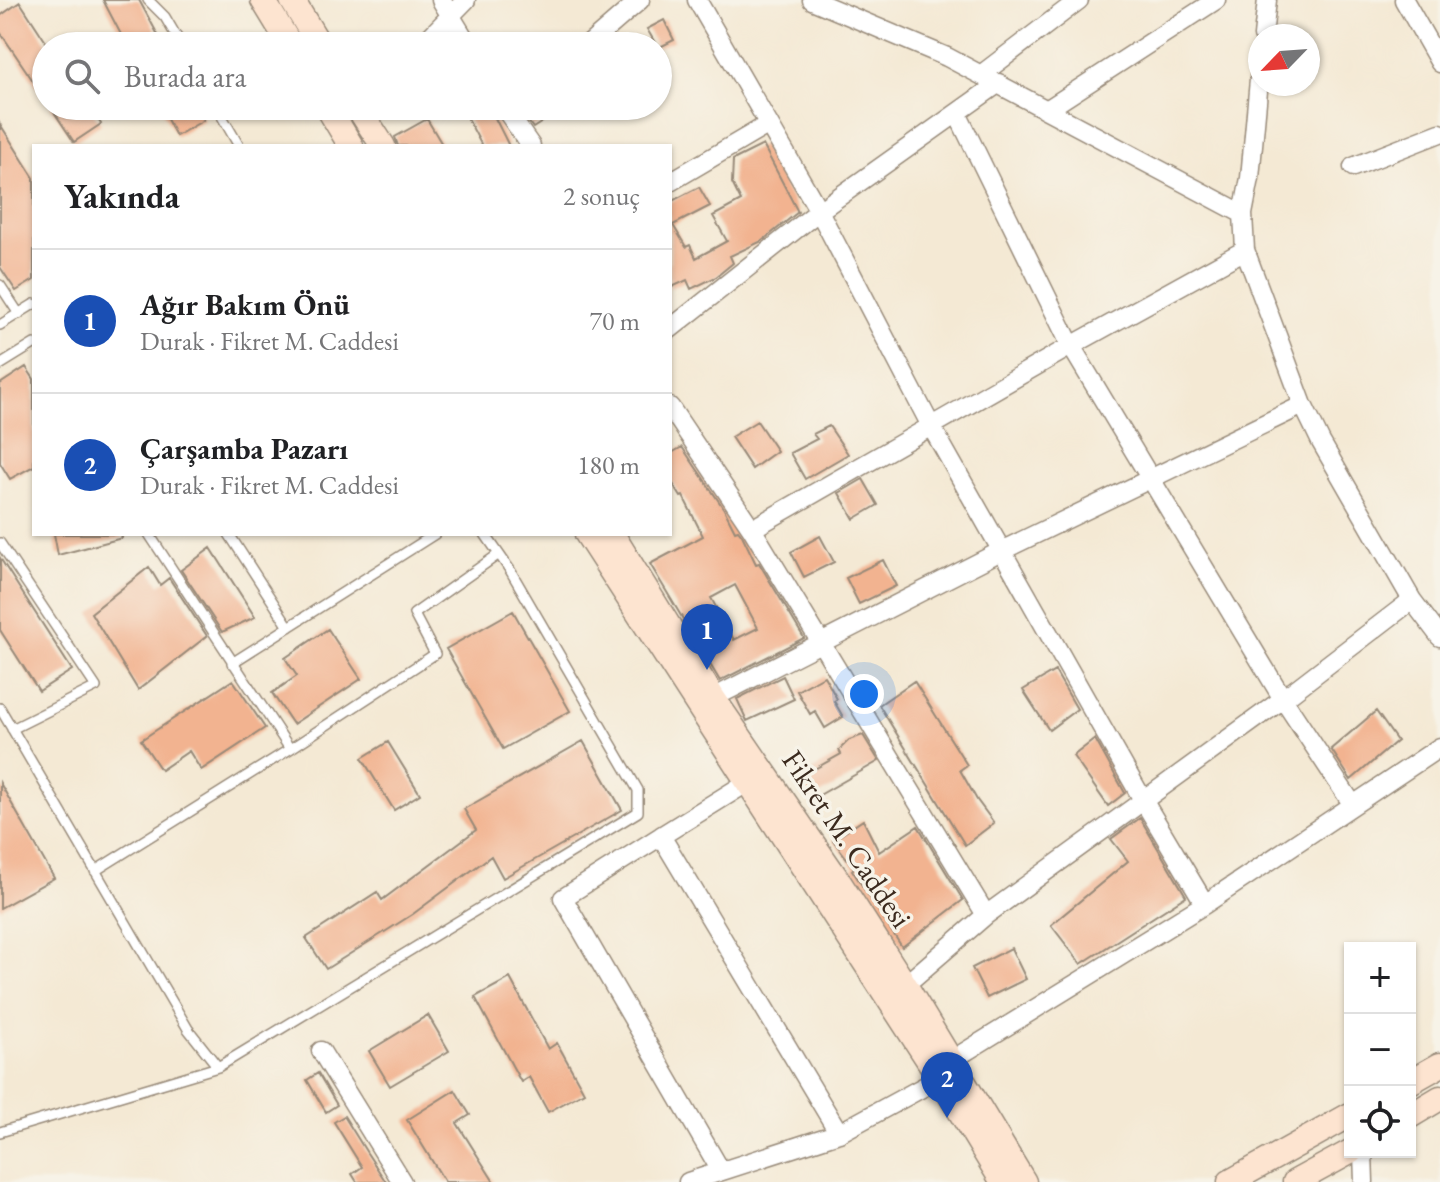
<!DOCTYPE html>
<html lang="tr">
<meta charset="utf-8">
<style>
body{margin:0;font-family:"EB Garamond",serif;background:#f6f6f6;color:#202124}
.controls{position:absolute;right:24px;bottom:24px;display:grid;overflow:hidden;border-radius:0px;box-shadow:0 2px 6px #0004}
.controls button{width:72px;height:72px;display:grid;place-items:center;padding:0;border:0;border-bottom:2px solid #e0e0e0;background:#fff;color:#202124;font:40px sans-serif}
.compass{position:absolute;left:1248px;top:24px;width:72px;height:72px;border-radius:50%;background:#fff;box-shadow:0 2px 6px #0004;rotate:245deg}
.you{position:absolute;left:864px;top:694px;width:28px;height:28px;margin:-20px;border:6px solid #fff;border-radius:50%;background:#1a73e8;box-shadow:0 0 0 12px #1a73e833}
.badge{display:grid;place-items:center;width:52px;height:52px;border-radius:50%;background:#7c3aed;color:#fff;font-size:26px;font-weight:700}
.pin{position:absolute;translate:-50% -66px;filter:drop-shadow(0 2px 4px #0008)}
.pin::after{content:'';position:absolute;top:42px;width:28px;height:24px;background:inherit;clip-path:polygon(0 0,100% 0,50% 100%)}
.list{margin:0;padding:0;list-style:none}
h2{display:flex;justify-content:space-between;align-items:center;height:104px;margin:0;padding:0 32px;font-size:34px}
h2 small{font-size:26px;font-weight:400;color:#757577}
.list li{display:grid;grid-template-columns:52px 1fr auto;gap:24px;align-items:center;box-sizing:border-box;height:144px;padding:0 32px;border-top:2px solid #e0e0e0}
.list b{display:block;font-size:30px;white-space:nowrap}
.list p{margin:0;font-size:26px;white-space:nowrap;color:#757577}
.list em{font-size:26px;font-style:normal;color:#757577}
.icon{flex:none;width:44px;height:44px;fill:none;stroke:currentColor;stroke-width:2;stroke-linecap:round;stroke-linejoin:round}
.map{position:relative;flex:none;width:1440px;height:1182px;overflow:hidden}
.search{position:absolute;background:#fff;box-shadow:0 2px 6px #0004;left:32px;top:32px;width:640px;height:88px;display:flex;align-items:center;gap:20px;box-sizing:border-box;padding:0 28px;border-radius:44px;color:#757577;font-size:30px}
.panel{position:absolute;background:#fff;box-shadow:0 2px 6px #0004;left:32px;top:144px;width:640px;height:392px;border-radius:0px}
.map>svg:first-child{display:block}
.building{fill:#f2b390;fill-rule:evenodd}
.lines{fill:none;stroke-linecap:round;stroke-linejoin:round}
.lane-casing{stroke:#988a79;stroke-width:12}
.street-casing{stroke:#988a79;stroke-width:21}
.secondary-casing{stroke:#988a79;stroke-width:27}
.lane{stroke:#fff;stroke-width:9}
.street{stroke:#fff;stroke-width:18}
.secondary{stroke:#fde4d0;stroke-width:24}
.labels{text-anchor:middle;stroke-width:7;stroke-linejoin:round;paint-order:stroke}
.street-label{font-size:30px;fill:#3b2a1e;stroke:#f7f3e8}
</style>
<div class="map">
<svg width="1440" height="1182" viewBox="0 0 1440 1182">
<rect width="100%" height="100%" fill="#f7f3e8"/>
<filter id="ink" filterUnits="userSpaceOnUse"><feTurbulence type="fractalNoise" baseFrequency=".0125" numOctaves="2"/><feDisplacementMap in="SourceGraphic" scale="16" xChannelSelector="R" yChannelSelector="G"/><feConvolveMatrix kernelMatrix="1 2 1 2 8 2 1 2 1" color-interpolation-filters="sRGB"/></filter>
<filter id="wash" filterUnits="userSpaceOnUse"><feTurbulence type="fractalNoise" baseFrequency=".006" numOctaves="4" result="noise"/><feDisplacementMap in="SourceGraphic" scale="32" xChannelSelector="R" yChannelSelector="G"/><feGaussianBlur stdDeviation="1.8" result="paint"/><feColorMatrix in="noise" values="0 0 0 0 0 0 0 0 0 0 0 0 0 0 0 0 0 1.4 0 .05"/><feComposite in="paint" operator="in"/></filter>
<g filter="url(#wash)">
<rect width="100%" height="100%" fill="#f4e9d4"/>
<g id="blocks">
<!-- building -->
<path class="building" d="M103,0H139L164,46H127Z
M20,2L46,42V100L0,32V16Z
M664,20L674,40L658,48L647,29Z
M50,106H89L101,124L74,142Z
M160,106H196L204,120L176,136Z
M461,106H489L509,146H482Z
M526,106H567L533,128L520,110Z
M427,119L443,146H398L395,137Z
M0,124L34,178V280L16,291L0,267Z
M763,145L798,212L762,241L730,256L733,263L716,277L691,289L687,280L670,288V202L699,187L710,206L673,225L686,247L690,245L696,258L727,241L713,216L741,201L732,183L733,160Z
M26,367L34,379V466L10,479L0,463V384Z
M757,421L777,451L752,469L731,437Z
M829,426L848,454L805,479L790,453L817,439L813,434Z
M682,447L724,509L735,531L738,530L742,535L756,564L759,563L804,638L720,681L650,564L703,536L683,496L681,497L670,479V454ZM735,585L758,628L734,640L711,598Z
M863,479L878,505L854,519L839,493Z
M54,534H122V538L58,555Z
M820,536L834,562L804,577L791,552Z
M211,548L255,617L222,632L181,570Z
M0,558L72,670L39,691L0,630Z
M883,560L896,586L859,604L846,578Z
M149,567L160,585L169,578L207,636L138,690L91,613Z
M513,611L570,711L503,749L446,649Z
M328,629L361,679L293,724L272,693L297,676L285,658Z
M1055,671L1077,709L1049,730L1023,690Z
M783,676L794,699L747,721L737,699Z
M824,676L837,699L834,701L843,717L825,728L815,711L810,714L797,691Z
M233,680L265,728L201,770L189,751L161,770L141,740Z
M914,681L967,765L960,770L977,800L994,823L965,845L879,705Z
M1376,711L1397,741L1351,780L1331,749Z
M863,735L879,761L809,801L795,780L841,754L839,750L849,740Z
M1095,739L1125,793L1108,806L1073,756Z
M583,741L622,810L503,878L491,856L413,914L326,969L306,938L377,892L382,900L476,830L464,809Z
M388,742L420,794L394,810L362,758Z
M0,783L54,878L0,908Z
M1140,818L1186,896L1081,964L1051,925L1128,861L1111,839Z
M863,820L879,852L918,826L963,900L902,947L852,870L854,868L833,840Z
M1011,948L1026,979L987,998L972,968Z
M510,978L548,1049L557,1043L584,1092L548,1112L529,1077L521,1082L475,997Z
M428,1015L449,1051L390,1086L369,1051Z
M318,1073L337,1105L326,1112L307,1080Z
M455,1090L470,1115L457,1123L494,1182H445L407,1120Z
M344,1116L367,1153L386,1182H357L352,1174L362,1167L334,1122Z"/>
</g>
</g>
<g filter="url(#ink)">
<use href="#blocks" fill-opacity="0" stroke="#988a79" stroke-width="2"/>
<g class="lines">
<defs>
<path id="lane" d="M148,0L165,17L182,46
M216,106L239,146
M0,285L19,314
M0,325L34,304
M0,365L34,344
M149,534L290,749
M229,534L289,627
M0,543L96,687L12,729
M232,663L435,534
M0,708L188,1029L218,1067
M95,871L290,749L435,654L414,614L499,554
M0,1132L218,1067L638,812V790L510,570L485,534"/>
<path id="street" d="M441,0L469,46
M697,0L819,211L931,426L1143,800L1205,904
M812,0L947,57L1243,214
M1404,0L1440,63
M1263,36L1267,0
M421,46L466,0
M587,46L640,0
M1260,69L1250,178L1243,214L1245,250L1303,405L1321,442L1412,600L1440,637
M982,74L1079,0
M503,106L531,146
M1048,109L1216,0
M957,113L1071,346L1283,699L1353,805
M1353,167L1440,133
M670,182L769,124
M670,329L819,211L999,83
M670,407L752,529L986,915L905,985
M752,529L1071,346L1245,250
M713,698L1003,550L1303,405
M748,782L661,836L839,1133
M661,836L563,898L721,1171
M986,915L1283,699L1412,600
M321,1051L402,1182
M952,1060L1205,904L1440,747
M1363,1152L1364,1182
M688,1182L839,1133L940,1078"/>
<path id="secondary" d="M263,0L291,46
M292,0L320,46
M327,106L351,146
M357,106L383,146
M587,534L940,1078L1003,1182
M612,534L713,698L837,879L905,985L1024,1182
M1410,1082L1440,1065
M1410,1116L1440,1098
M1230,1182L1350,1115
M1295,1182L1350,1152"/>
</defs>
<!-- lane casing -->
<use href="#lane" class="lane-casing"/>
<!-- street casing -->
<use href="#street" class="street-casing"/>
<!-- secondary casing -->
<use href="#secondary" class="secondary-casing"/>
<!-- lane -->
<use href="#lane" class="lane"/>
<!-- street -->
<use href="#street" class="street"/>
<!-- secondary -->
<use href="#secondary" class="secondary"/>
</g>
</g>
<g class="labels">
<!-- street labels -->
<g class="street-label">
<text transform="translate(847 839) rotate(56)" y="10">Fikret M. Caddesi</text>
</g>
</g>
</svg>
<div class="controls">
<button>+</button>
<button>−</button>
<button><svg class="icon" aria-label="locate" viewBox="0 0 24 24"><circle cx="12" cy="12" r="6"/><path d="M12 2v4M12 18v4M2 12h4M18 12h4"/></svg></button>
</div>
<svg class="compass" viewBox="-18 -18 36 36"><path d="M0-13l5 13h-10z" fill="#e53935"/><path d="M0 13l5-13h-10z" fill="#757577"/></svg>
<div class="you"></div>
<div class="pin badge" style="left:707px;top:670px;background:#1a4fb4">1</div>
<div class="pin badge" style="left:947px;top:1118px;background:#1a4fb4">2</div>
<div class="search"><svg class="icon" aria-label="search" viewBox="0 0 24 24"><circle cx="10" cy="10" r="6"/><path d="M15 15l6 6"/></svg>Burada ara</div>
<section class="panel">
<h2>Yakında<small>2 sonuç</small></h2>
<ul class="list">
<li><span class="badge" style="background:#1a4fb4">1</span><div><b>Ağır Bakım Önü</b><p>Durak · Fikret M. Caddesi</p></div><em>70 m</em></li>
<li><span class="badge" style="background:#1a4fb4">2</span><div><b>Çarşamba Pazarı</b><p>Durak · Fikret M. Caddesi</p></div><em>180 m</em></li>
</ul>
</section>
</div>
